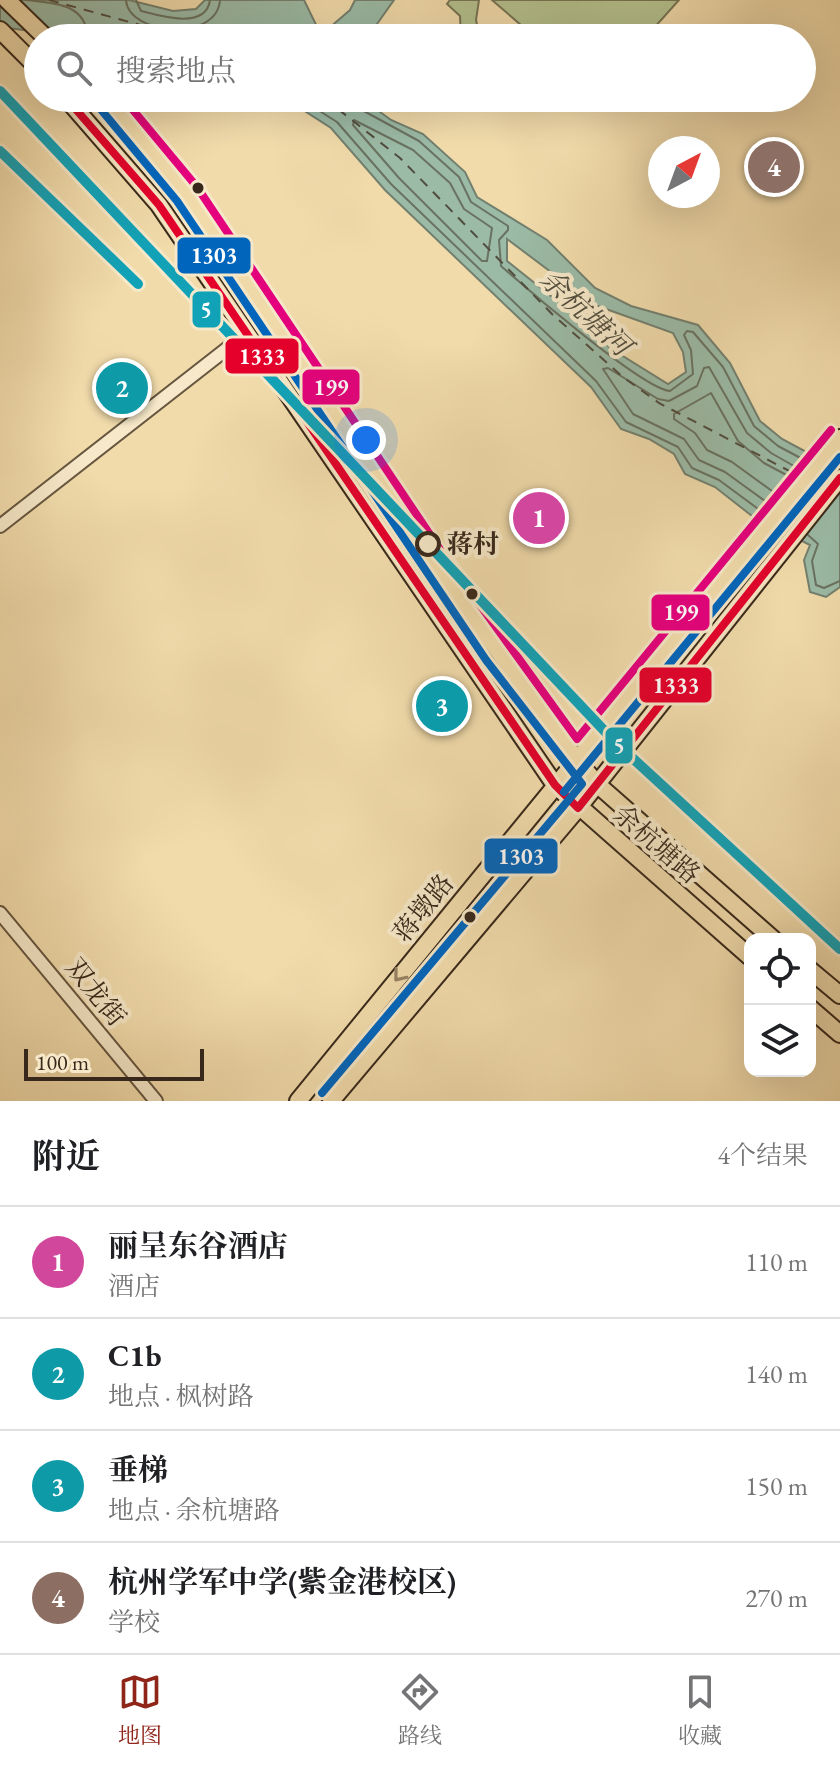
<!DOCTYPE html>
<html lang="zh">
<meta charset="utf-8">
<style>
body{margin:0;font-family:"EB Garamond","Noto Serif SC",serif;background:#f2f2f2;color:#202124}
.controls{position:absolute;right:24px;bottom:24px;display:grid;overflow:hidden;border-radius:16px;box-shadow:0 8px 32px #0002}
.controls button{width:72px;height:72px;display:grid;place-items:center;padding:0;border:0;border-bottom:2px solid #e0e0e0;background:#fff;color:#202124;font:40px sans-serif}
.compass{position:absolute;left:648px;top:136px;width:72px;height:72px;border-radius:50%;background:#fff;box-shadow:0 8px 32px #0002;rotate:41deg}
.scale{position:absolute;left:24px;bottom:20px;width:180px;box-sizing:border-box;padding-left:8px;border:4px solid #38281b;border-top:0;font-size:22px;line-height:28px;white-space:nowrap;color:#38281b;-webkit-text-stroke:6px #f6e8c8;paint-order:stroke}
.you{position:absolute;left:366px;top:440px;width:28px;height:28px;margin:-20px;border:6px solid #fff;border-radius:50%;background:#1a73e8;box-shadow:0 0 0 12px #1a73e833}
.badge{display:grid;place-items:center;width:52px;height:52px;border-radius:50%;background:#8f2418;color:#fff;font-size:26px;font-weight:700}
.pin{position:absolute;translate:-50% -50%;border:4px solid #fff;box-shadow:0 2px 8px #0006}
.list{margin:0;padding:0;list-style:none}
h2{display:flex;justify-content:space-between;align-items:center;height:104px;margin:0;padding:0 32px;font-size:34px}
h2 small{font-size:26px;font-weight:400;color:#757577}
.list li{display:grid;grid-template-columns:52px 1fr auto;gap:24px;align-items:center;box-sizing:border-box;height:112px;padding:0 32px;border-top:2px solid #e0e0e0}
.list b{display:block;font-size:30px;white-space:nowrap}
.list p{margin:0;font-size:26px;white-space:nowrap;color:#757577}
.list em{font-size:26px;font-style:normal;color:#757577}
.icon{flex:none;width:44px;height:44px;fill:none;stroke:currentColor;stroke-width:2;stroke-linecap:round;stroke-linejoin:round}
.map{position:relative;flex:none;width:840px;height:1101px;overflow:hidden}
.search{position:absolute;background:#fff;box-shadow:0 8px 32px #0002;left:24px;right:24px;top:24px;height:88px;display:flex;align-items:center;gap:20px;box-sizing:border-box;padding:0 28px;border-radius:44px;color:#757577;font-size:30px}
.sheet{height:552px;background:#fff}
nav{display:flex;justify-content:space-around;align-items:center;box-sizing:border-box;height:112px;border-top:2px solid #e0e0e0;background:#fff;font-size:22px;color:#757577}
nav a{display:grid;justify-items:center;gap:4px}
nav .on{color:#8f2418}
.map>svg:first-child{display:block}
.green{fill:#b4c18e;stroke:#767454;stroke-width:2}
.water{fill:#9bbba7;stroke:#73806f;stroke-width:2;fill-rule:evenodd}
.lines{fill:none;stroke-linecap:round;stroke-linejoin:round}
.shore{stroke:#6a7261;stroke-width:2}
.ferry{stroke:#514d3e;stroke-width:2;stroke-dasharray:10 8;stroke-linecap:butt}
.minor-casing{stroke:#66553f;stroke-width:16}
.major-casing{stroke:#38281b;stroke-width:20}
.minor{stroke:#f6e8c8;stroke-width:12}
.major{stroke:#f1dbab;stroke-width:16}
.bus-1-casing{stroke:#f6e8c8;stroke-width:14}
.bus-2-casing{stroke:#f6e8c8;stroke-width:14}
.bus-3-casing{stroke:#f6e8c8;stroke-width:14}
.bus-1{stroke:#e4002b;stroke-width:8}
.bus-2{stroke:#0065bd;stroke-width:8}
.bus-3{stroke:#e5007d;stroke-width:8}
.metro-1-casing{stroke:#f6e8c8;stroke-width:16}
.metro-1{stroke:#11a2b7;stroke-width:10}
.oneway{stroke:#948263}
.bus-dot{fill:#38281b;stroke:#f6e8c8;stroke-width:3}
.stop-dot{fill:#f6e8c8;stroke:#38281b;stroke-width:4}
.labels{text-anchor:middle;stroke-width:8;stroke-linejoin:round;paint-order:stroke}
.stop-label{font-size:26px;font-weight:bold;fill:#38281b;stroke:#f6e8c8;text-anchor:start}
.street-label{font-size:26px;fill:#38281b;stroke:#f6e8c8}
.water-label{font-size:28px;font-style:italic;fill:#514d3e;stroke:#f6e8c8}
.line-badge{stroke:#f6e8c8;stroke-width:3}
.badge-label{font-size:22px;text-anchor:middle;font-weight:bold;fill:#fff}
</style>
<div class="map">
<svg width="840" height="1101" viewBox="0 0 840 1101">
<rect width="100%" height="100%" fill="#f1dbab"/>
<filter id="stains"><feTurbulence type="fractalNoise" baseFrequency=".0025" numOctaves="4"/><feColorMatrix values="0 0 0 0 .2 0 0 0 0 .09 0 0 0 0 .02 0 0 0 .5 -.17"/></filter>
<radialGradient id="worn" r=".72"><stop offset=".6" stop-color="#630" stop-opacity="0"/><stop offset="1" stop-color="#630" stop-opacity=".3"/></radialGradient>
<!-- green -->
<path class="green" d="M450,0H479L476,20L480,38H461L460,16L447,4Z
M492,0H679L645,38H536Z"/>
<!-- water -->
<path class="water" d="M0,0H129L173,11L196,9L205,0H304L321,35L350,10L355,0H394L367,38H86L0,27Z
M255,98H361L391,120L423,134L465,172L477,197L547,240L595,288L631,306L698,325L730,363L760,421L782,439L840,470V587L826,597L810,592L804,560L810,545L752,516L715,487L685,474L674,454L649,439L621,429L591,387L385,190L331,128L303,110ZM507,239L595,305L673,333L683,352L686,372L668,384L610,348L596,332L507,261Z"/>
<g class="lines">
<!-- shore -->
<path class="shore" d="M26,0C54,3 86,3 88,38
M126,0C128,35 217,43 220,0
M136,0L141,11C160,16 206,30 210,0
M288,98L307,103L337,122L391,184L596,381L626,422L678,447L692,468L719,480L765,514
M356,98L362,110L419,141L459,177L471,202L508,226V230L499,240L501,266C527,289 643,389 670,391L693,374L691,350L684,335L687,331L693,332L723,367L754,426L778,446L808,462
M354,120L413,150L450,183L464,209L492,228L487,261H482L399,178L353,125Z
M779,496L732,462L707,450L695,433L674,419V414L711,393L738,441L764,463L794,479
M772,506L725,472L699,460L684,439L633,414L603,369L608,368L658,399L669,401L697,386L704,368L709,367L747,433L771,453L801,470
M808,535L818,544L812,561L816,585L824,588L840,581"/>
<!-- ferry -->
<path class="ferry" d="M49,0L188,38
M324,98L400,158L552,314L623,377L659,403L799,476
M812,482L825,488"/>
<defs>
<path id="minor" d="M0,526L247,333
M0,913L156,1101"/>
<path id="major" d="M7,0L46,38
M0,30L38,68
M66,98L159,205L555,785L750,957
M107,98L187,194L431,558L576,759L597,784L773,939
M810,970L840,995
M810,1008L840,1034
M298,1101L840,438
M331,1101L578,808L840,478"/>
</defs>
<!-- minor casing -->
<use href="#minor" class="minor-casing"/>
<!-- major casing -->
<use href="#major" class="major-casing"/>
<!-- minor -->
<use href="#minor" class="minor"/>
<!-- major -->
<use href="#major" class="major"/>
<defs>
<path id="bus-1" d="M66,98L159,205L555,785L578,808L840,478"/>
<path id="bus-2" d="M98,106L177,201L486,660L582,784L322,1093
M564,792L840,457"/>
<path id="bus-3" d="M123,98L197,187L441,551L577,739L831,430"/>
</defs>
<!-- bus-1 casing -->
<use href="#bus-1" class="bus-1-casing"/>
<!-- bus-2 casing -->
<use href="#bus-2" class="bus-2-casing"/>
<!-- bus-3 casing -->
<use href="#bus-3" class="bus-3-casing"/>
<!-- bus-1 -->
<use href="#bus-1" class="bus-1"/>
<!-- bus-2 -->
<use href="#bus-2" class="bus-2"/>
<!-- bus-3 -->
<use href="#bus-3" class="bus-3"/>
<defs>
<path id="metro-1" d="M0,91L615,742L840,949
M0,151L138,284"/>
</defs>
<!-- metro-1 casing -->
<use href="#metro-1" class="metro-1-casing"/>
<!-- metro-1 -->
<use href="#metro-1" class="metro-1"/>
</g>
<!-- one-way arrows -->
<defs><path id="oneway-chevron" d="M-2-3.5L2.5 0L-2 3.5" fill="none" stroke-width="1.6" stroke-linecap="round" stroke-linejoin="round" transform="scale(2)"/></defs>
<use class="oneway" href="#oneway-chevron" transform="translate(399 976) rotate(129)"/>
<!-- markers -->
<g class="bus-dot">
<circle cx="198" cy="188" r="7"/>
<circle cx="472" cy="594" r="7"/>
<circle cx="470" cy="917" r="7"/>
</g>
<circle class="stop-dot" cx="428" cy="544" r="11"/>
<g class="labels">
<!-- stop labels -->
<g class="stop-label">
<text x="447" y="553">蒋村</text>
</g>
<!-- street labels -->
<g class="street-label">
<text transform="translate(657 844) rotate(41)" y="9">余杭塘路</text>
<text transform="translate(423 908) rotate(-51)" y="9">蒋墩路</text>
<text transform="translate(96 992) rotate(51)" y="9">双龙街</text>
</g>
<!-- water labels -->
<g class="water-label">
<text transform="translate(586 312) rotate(43)" y="10">余杭塘河</text>
</g>
</g>
<g class="line-badge">
<rect x="176" y="236" width="76" height="39" rx="8" fill="#0065bd"/>
<rect x="191" y="290" width="31" height="39" rx="8" fill="#11a2b7"/>
<rect x="224" y="337" width="76" height="38" rx="8" fill="#e4002b"/>
<rect x="301" y="368" width="60" height="38" rx="8" fill="#e5007d"/>
<rect x="650" y="593" width="61" height="39" rx="8" fill="#e5007d"/>
<rect x="638" y="666" width="75" height="38" rx="8" fill="#e4002b"/>
<rect x="604" y="726" width="30" height="39" rx="8" fill="#11a2b7"/>
<rect x="483" y="837" width="76" height="38" rx="8" fill="#0065bd"/>
</g>
<g class="badge-label">
<text x="214" y="263">1303</text>
<text x="206" y="317">5</text>
<text x="262" y="364">1333</text>
<text x="331" y="395">199</text>
<text x="681" y="620">199</text>
<text x="676" y="693">1333</text>
<text x="619" y="753">5</text>
<text x="521" y="864">1303</text>
</g>
<rect width="100%" height="100%" filter="url(#stains)"/>
<rect width="100%" height="100%" fill="url(#worn)"/>
</svg>
<div class="controls">
<button><svg class="icon" aria-label="locate" viewBox="0 0 24 24"><circle cx="12" cy="12" r="6"/><path d="M12 2v4M12 18v4M2 12h4M18 12h4"/></svg></button>
<button><svg class="icon" aria-label="layers" viewBox="0 0 24 24"><path d="M12 4l9 5-9 5-9-5zM3 14l9 5 9-5"/></svg></button>
</div>
<svg class="compass" viewBox="-18 -18 36 36"><path d="M0-13l5 13h-10z" fill="#e53935"/><path d="M0 13l5-13h-10z" fill="#757577"/></svg>
<div class="scale">100 m</div>
<div class="you"></div>
<div class="pin badge" style="left:539px;top:518px;background:#d1479c">1</div>
<div class="pin badge" style="left:122px;top:388px;background:#0f9aa8">2</div>
<div class="pin badge" style="left:442px;top:706px;background:#0f9aa8">3</div>
<div class="pin badge" style="left:774px;top:167px;background:#8d6e63">4</div>
<div class="search"><svg class="icon" aria-label="search" viewBox="0 0 24 24"><circle cx="10" cy="10" r="6"/><path d="M15 15l6 6"/></svg>搜索地点</div>
</div>
<section class="sheet">
<h2>附近<small>4个结果</small></h2>
<ul class="list">
<li><span class="badge" style="background:#d1479c">1</span><div><b>丽呈东谷酒店</b><p>酒店</p></div><em>110 m</em></li>
<li><span class="badge" style="background:#0f9aa8">2</span><div><b>C1b</b><p>地点 · 枫树路</p></div><em>140 m</em></li>
<li><span class="badge" style="background:#0f9aa8">3</span><div><b>垂梯</b><p>地点 · 余杭塘路</p></div><em>150 m</em></li>
<li><span class="badge" style="background:#8d6e63">4</span><div><b>杭州学军中学(紫金港校区)</b><p>学校</p></div><em>270 m</em></li>
</ul>
</section>
<nav>
<a class="on"><svg class="icon" aria-label="map" viewBox="0 0 24 24"><path d="M3 6l6-2 6 2 6-2v14l-6 2-6-2-6 2zM9 4v14M15 6v14"/></svg>地图</a>
<a><svg class="icon" aria-label="directions" viewBox="0 0 24 24"><path d="M12 3l9 9-9 9-9-9zM9 14v-3h6M13 9l2 2-2 2"/></svg>路线</a>
<a><svg class="icon" aria-label="saved" viewBox="0 0 24 24"><path d="M7 4h10v16l-5-4-5 4z"/></svg>收藏</a>
</nav>
